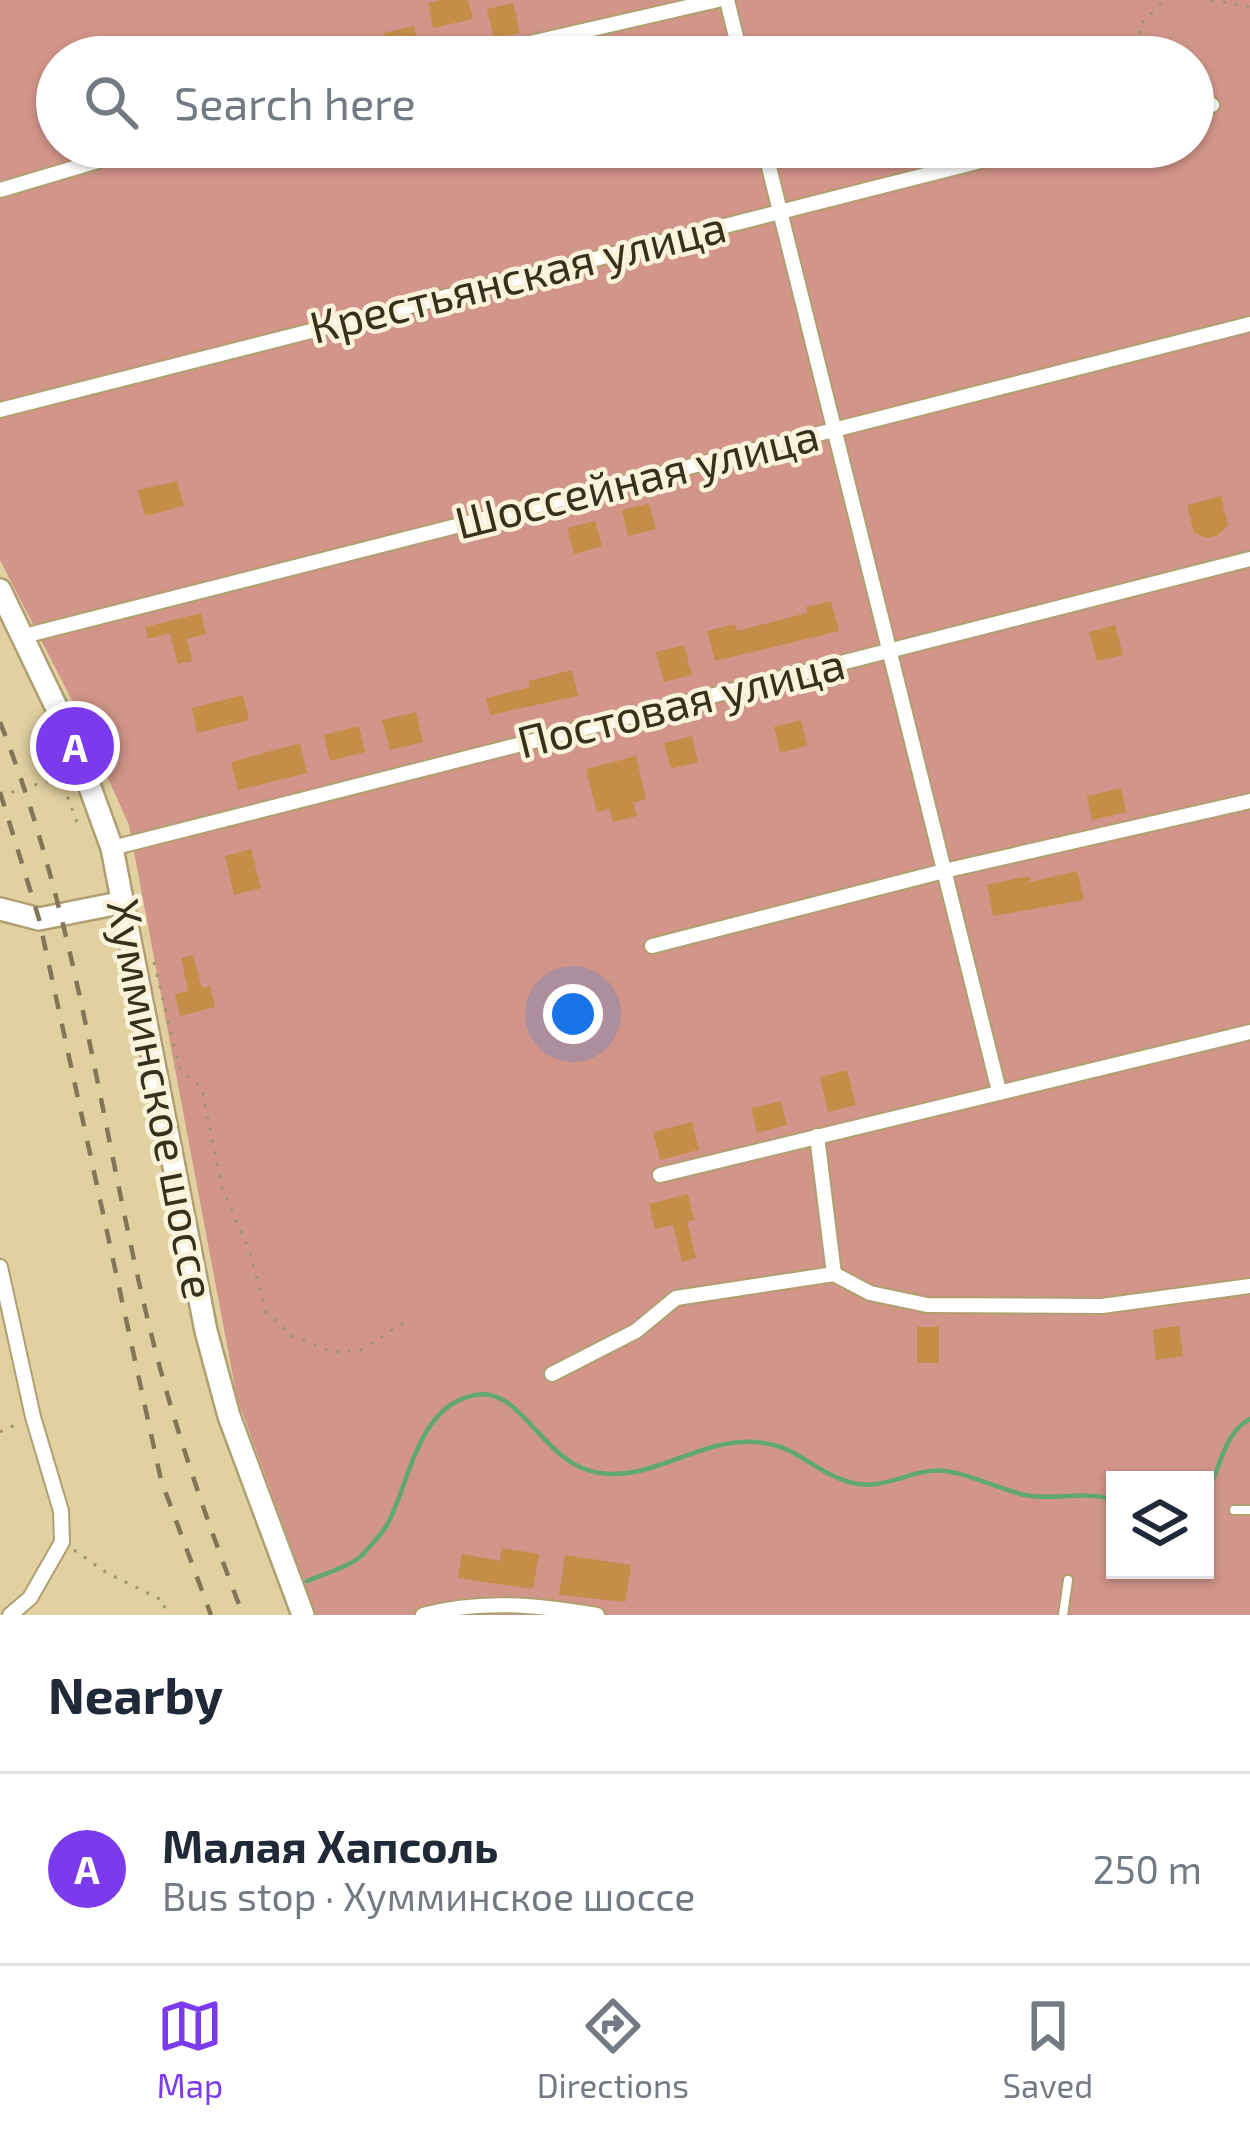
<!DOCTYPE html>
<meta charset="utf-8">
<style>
body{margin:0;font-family:"Exo 2",sans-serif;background:#f6f6f7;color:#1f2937}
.controls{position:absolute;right:36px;bottom:36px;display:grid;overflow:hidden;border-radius:0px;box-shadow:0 3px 9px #0004}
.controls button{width:108px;height:108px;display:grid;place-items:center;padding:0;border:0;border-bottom:3px solid #e0e1e3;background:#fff;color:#1f2937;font:60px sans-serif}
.you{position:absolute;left:573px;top:1014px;width:42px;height:42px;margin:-30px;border:9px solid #fff;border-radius:50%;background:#1a73e8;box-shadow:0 0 0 18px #1a73e833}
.badge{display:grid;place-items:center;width:78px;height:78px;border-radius:50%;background:#7c3aed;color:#fff;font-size:39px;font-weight:700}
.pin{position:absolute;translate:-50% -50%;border:6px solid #fff;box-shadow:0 3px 12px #0006}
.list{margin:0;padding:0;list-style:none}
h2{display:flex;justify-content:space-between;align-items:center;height:156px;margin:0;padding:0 48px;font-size:51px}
h2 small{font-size:39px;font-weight:400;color:#747a83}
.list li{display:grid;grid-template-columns:78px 1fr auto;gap:36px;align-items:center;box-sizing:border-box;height:192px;padding:0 48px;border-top:3px solid #e0e1e3}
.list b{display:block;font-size:45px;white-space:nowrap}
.list p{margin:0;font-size:39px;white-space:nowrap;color:#747a83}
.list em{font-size:39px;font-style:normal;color:#747a83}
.icon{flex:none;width:66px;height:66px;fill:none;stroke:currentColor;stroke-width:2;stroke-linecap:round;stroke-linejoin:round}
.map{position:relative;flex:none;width:1250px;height:1615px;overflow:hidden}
.search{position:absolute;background:#fff;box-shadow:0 3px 9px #0004;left:36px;right:36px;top:36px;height:132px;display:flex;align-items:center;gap:30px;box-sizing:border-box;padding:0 42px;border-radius:66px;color:#747a83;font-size:45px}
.sheet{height:348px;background:#fff}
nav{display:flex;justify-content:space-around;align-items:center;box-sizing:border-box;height:168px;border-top:3px solid #e0e1e3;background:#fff;font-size:33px;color:#747a83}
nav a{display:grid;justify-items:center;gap:6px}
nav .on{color:#7c3aed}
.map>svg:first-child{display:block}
.green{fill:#d2958a;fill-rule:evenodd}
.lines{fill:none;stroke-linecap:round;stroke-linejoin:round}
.stream{stroke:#60a872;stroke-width:4.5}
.building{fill:#c58e48}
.lane-casing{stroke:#b09f71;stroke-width:12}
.street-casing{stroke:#b09f71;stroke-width:18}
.secondary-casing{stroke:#b09f71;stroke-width:26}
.path{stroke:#a2946f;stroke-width:3;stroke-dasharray:3 9;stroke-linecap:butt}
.lane{stroke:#fff;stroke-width:8}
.street{stroke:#fff;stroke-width:14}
.secondary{stroke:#fff;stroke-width:21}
.rail{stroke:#827657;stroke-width:4.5;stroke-dasharray:15 15;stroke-linecap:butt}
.labels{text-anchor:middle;stroke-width:9;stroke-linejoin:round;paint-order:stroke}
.street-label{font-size:45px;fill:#37301d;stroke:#faf2da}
</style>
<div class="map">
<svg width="1250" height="1615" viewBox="0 0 1250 1615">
<rect width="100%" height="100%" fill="#e1d0a0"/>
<!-- green -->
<path class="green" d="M0,0H1250V1615H316L237,1398L129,825L80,716L0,560ZM57,57H1193V147H57ZM1115,1480H1205V1570H1115Z"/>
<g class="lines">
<!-- stream -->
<path class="stream" d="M1205,1494C1222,1469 1222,1434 1250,1419
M307,1581C325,1573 351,1567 364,1553C371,1545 381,1535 387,1525C410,1484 416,1406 475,1395C522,1385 544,1467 600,1473C650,1480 692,1445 741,1442C795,1439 806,1469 849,1482C884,1493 912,1467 946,1471C973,1475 999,1489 1025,1495C1054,1501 1086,1490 1115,1500"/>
</g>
<!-- building -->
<path class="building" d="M442,0H468L473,19L433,28L428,3Z
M513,3L520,33L494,39L487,9Z
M414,26L421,57H389L384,33Z
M177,481L184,506L145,516L138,490Z
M1221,496L1228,525L1218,535L1207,538L1194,533L1187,505Z
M649,503L656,529L628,536L622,510Z
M595,521L602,546L574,554L567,528Z
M831,601L839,631L715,661L707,631L735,624L737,631L807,613L806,607Z
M201,613L206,634L187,639L192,661L178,664L170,633L148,639L145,627Z
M1115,625L1123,655L1097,661L1089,632Z
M684,645L692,675L664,682L656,652Z
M572,670L578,696L490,715L486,698L530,687L528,681Z
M243,695L249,720L197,733L192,708Z
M416,712L423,742L390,750L382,720Z
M801,720L807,746L780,753L774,727Z
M359,726L365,752L330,761L324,735Z
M692,736L698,762L671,769L664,743Z
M300,743L307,773L238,790L231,762Z
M636,756L646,799L633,803L637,816L613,822L609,809L597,812L586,769Z
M1121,788L1126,812L1092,820L1087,796Z
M251,849L261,888L234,895L225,856Z
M1077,871L1084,900L993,916L987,885L1029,876L1030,882Z
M193,955L202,988L210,986L215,1007L180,1016L175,994L188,991L181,958Z
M847,1070L856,1105L828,1112L820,1077Z
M781,1101L787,1125L757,1133L751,1108Z
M692,1122L699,1150L660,1160L653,1132Z
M688,1194L694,1220L687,1221L696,1258L682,1262L673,1225L655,1229L649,1204Z
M1179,1326L1183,1356L1156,1360L1153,1329Z
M917,1327H939V1363H917Z
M502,1548L539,1554L533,1589L458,1578L462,1554L500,1561Z
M565,1555L631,1565L625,1602L559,1595Z"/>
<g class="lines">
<defs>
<path id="lane" d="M1234,1510H1250
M1063,1615L1068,1580"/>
<path id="street" d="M727,0L741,57
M470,57L718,0
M1193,109L1212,105
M764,147L999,1091
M0,190L145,147
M0,410L1036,147
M24,636L1250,324
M112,848L1250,559
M652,946L944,871L1250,801
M817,1136L834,1274
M660,1175L1250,1032
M0,1267L33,1417L61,1511L62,1542L30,1598L10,1615
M552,1374L636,1331L676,1298L834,1274L870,1293L927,1305L1102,1306L1250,1286
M423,1615C481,1599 539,1605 597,1615"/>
<path id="secondary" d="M0,590L75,746L112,848L206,1331L229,1416L303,1615
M0,909L39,919L124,902"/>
</defs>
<!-- lane casing -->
<use href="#lane" class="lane-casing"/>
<!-- street casing -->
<use href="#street" class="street-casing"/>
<!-- secondary casing -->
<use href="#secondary" class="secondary-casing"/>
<!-- path -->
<path class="path" d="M1211,0L1250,7
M1146,57L1139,26L1165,0
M0,796L60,777L80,830
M154,962L180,1070L202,1088L222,1188L250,1253L266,1312L292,1336L331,1352L361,1350L405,1322
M0,1432L21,1422
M74,1550L107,1573L164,1601L165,1615"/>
<!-- lane -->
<use href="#lane" class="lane"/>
<!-- street -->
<use href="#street" class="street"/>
<!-- secondary -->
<use href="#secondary" class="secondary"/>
<!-- rail -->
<path class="rail" d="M0,722C76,914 100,1121 148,1321C172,1421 206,1519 243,1615
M0,792L39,919L161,1480L211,1615"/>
</g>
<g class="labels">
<!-- street labels -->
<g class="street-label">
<text transform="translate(518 277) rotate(-14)" y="16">Крестьянская улица</text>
<text transform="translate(637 479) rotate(-14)" y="16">Шоссейная улица</text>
<text transform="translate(681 703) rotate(-14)" y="16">Постовая улица</text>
<text transform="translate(161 1099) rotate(79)" y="16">Хумминское шоссе</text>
</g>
</g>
</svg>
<div class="controls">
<button><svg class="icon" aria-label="layers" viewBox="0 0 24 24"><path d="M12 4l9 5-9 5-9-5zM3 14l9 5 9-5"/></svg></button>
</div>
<div class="you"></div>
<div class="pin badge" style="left:75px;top:746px">A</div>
<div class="search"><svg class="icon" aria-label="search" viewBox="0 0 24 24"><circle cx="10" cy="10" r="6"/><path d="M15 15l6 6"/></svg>Search here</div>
</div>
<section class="sheet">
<h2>Nearby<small></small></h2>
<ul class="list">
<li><span class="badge">A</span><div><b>Малая Хапсоль</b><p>Bus stop · Хумминское шоссе</p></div><em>250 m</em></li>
</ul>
</section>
<nav>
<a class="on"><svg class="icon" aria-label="map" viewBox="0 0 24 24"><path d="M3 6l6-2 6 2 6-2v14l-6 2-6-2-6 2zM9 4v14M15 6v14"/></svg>Map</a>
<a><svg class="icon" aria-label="directions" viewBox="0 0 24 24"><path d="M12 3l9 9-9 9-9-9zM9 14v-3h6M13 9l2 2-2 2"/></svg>Directions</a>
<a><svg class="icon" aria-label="saved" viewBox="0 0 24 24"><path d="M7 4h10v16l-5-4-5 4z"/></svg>Saved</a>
</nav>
